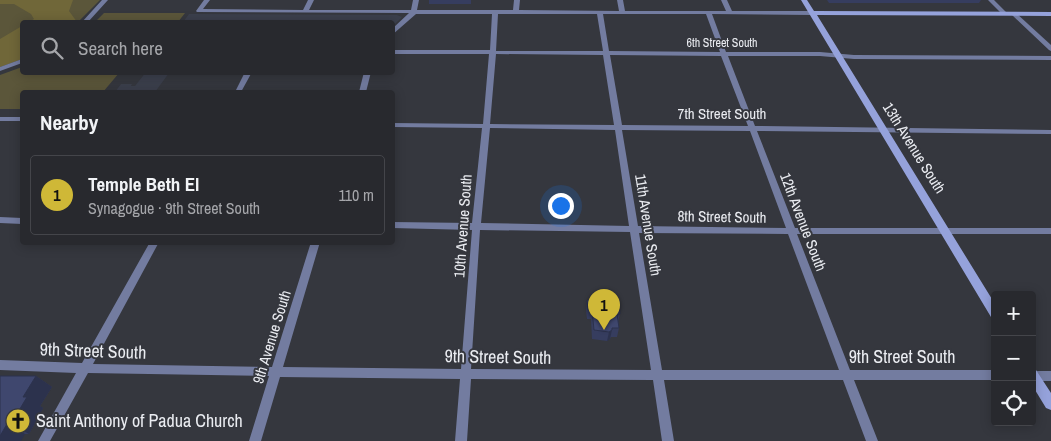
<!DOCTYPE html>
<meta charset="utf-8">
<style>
body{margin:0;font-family:"Archivo Narrow",sans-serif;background:#34353a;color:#f1f3f6}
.controls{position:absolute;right:15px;bottom:15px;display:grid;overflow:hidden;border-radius:5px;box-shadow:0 2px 12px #0003}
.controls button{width:45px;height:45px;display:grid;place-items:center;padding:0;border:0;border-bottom:1px solid #44454a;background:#28292e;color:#f1f3f6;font:25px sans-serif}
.you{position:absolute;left:560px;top:205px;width:18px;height:18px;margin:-12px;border:4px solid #fff;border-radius:50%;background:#1a73e8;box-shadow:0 0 0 8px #1a73e833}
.badge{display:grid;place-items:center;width:32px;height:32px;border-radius:50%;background:#cfb837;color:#111;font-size:16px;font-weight:700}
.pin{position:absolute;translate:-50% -41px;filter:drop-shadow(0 1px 2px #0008)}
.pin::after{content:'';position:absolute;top:26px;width:18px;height:15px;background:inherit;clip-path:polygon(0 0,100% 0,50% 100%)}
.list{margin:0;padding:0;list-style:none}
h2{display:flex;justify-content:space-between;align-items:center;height:65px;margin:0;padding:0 20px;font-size:21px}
h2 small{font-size:16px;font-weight:400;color:#a5a6aa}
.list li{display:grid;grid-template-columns:32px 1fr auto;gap:15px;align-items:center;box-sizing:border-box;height:80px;margin:0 10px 10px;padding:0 10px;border:1px solid #44454a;border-radius:5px}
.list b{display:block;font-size:19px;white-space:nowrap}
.list p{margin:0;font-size:16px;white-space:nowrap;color:#a5a6aa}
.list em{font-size:16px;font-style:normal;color:#a5a6aa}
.icon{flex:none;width:28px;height:28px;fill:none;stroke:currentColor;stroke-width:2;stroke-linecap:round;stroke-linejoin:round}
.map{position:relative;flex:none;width:1051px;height:441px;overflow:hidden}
.search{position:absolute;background:#28292e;box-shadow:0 2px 12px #0003;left:20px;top:20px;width:375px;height:55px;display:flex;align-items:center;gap:12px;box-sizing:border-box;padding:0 18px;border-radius:5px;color:#a5a6aa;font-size:19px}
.panel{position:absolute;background:#28292e;box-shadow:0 2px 12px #0003;left:20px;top:90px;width:375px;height:155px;border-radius:5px}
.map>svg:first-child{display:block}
.built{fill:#3b3f4c}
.green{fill:#5b563a}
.forest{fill:#706739}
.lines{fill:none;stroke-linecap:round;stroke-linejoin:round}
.street{fill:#737ca0;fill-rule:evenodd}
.secondary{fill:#95a2db;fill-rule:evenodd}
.wall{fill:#363d5f}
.shaded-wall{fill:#2c324d}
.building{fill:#3f476e;stroke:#2c324d}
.labels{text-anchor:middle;stroke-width:4;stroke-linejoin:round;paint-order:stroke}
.far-street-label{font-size:12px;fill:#eaecf1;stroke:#35373e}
.street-label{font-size:15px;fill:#eaecf1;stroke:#35373e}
.near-street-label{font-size:18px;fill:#eaecf1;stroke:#35373e}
.near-poi-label{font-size:18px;fill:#eaecf1;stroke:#35373e;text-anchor:start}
</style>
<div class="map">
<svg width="1051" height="441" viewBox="0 0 1051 441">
<rect width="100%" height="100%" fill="#35373e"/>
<!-- built -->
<path class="built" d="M189,14L397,15L402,17L393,26L392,22H183Z
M146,72L169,73L155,92H115L121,84H132L131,86H135Z"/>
<!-- green -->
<path class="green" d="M0,0H100L78,22H22V59L0,67Z
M104,13H185L178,22H95Z
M22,67V72L119,73L103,92H22V109H0V75Z"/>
<!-- forest -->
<path class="forest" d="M0,0H73L69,11L77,22H29L34,19L31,14L14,4H0Z
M22,26V59L0,67V39Z"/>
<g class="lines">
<!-- street -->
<path class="street" d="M102,0H108L88,22H82Z
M204,0H210L203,9L303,10L308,0H314L309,10H411L413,0H419L417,10H513L514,0H520L519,10L619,11L617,0H623L625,11H726L721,0H727L732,11H812L815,13L812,15L712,14L726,52H820L854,55L1051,56V60L854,59L820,56H728L755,126L1051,130V134L757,131L795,228H1051V234H797L850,370H995V380H854L878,441H866L843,380H664L674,441H662L653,380L471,379L467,441H455L460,379L280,377L261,441H249L269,376L88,373L50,441H38L76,373L0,370V360L82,363L150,242H159L93,364L272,367L311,242H320L283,367L461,369L472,230L392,228V222L472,223L482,128L392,127V123L483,124L489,54H392V50H490L492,14H416L392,35V29L409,13L197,12L196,11ZM498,14H597L603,51H496ZM603,14H706L720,52L609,51ZM496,54L603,55L614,125L490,124ZM610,55L721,56L748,126L622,125ZM490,128L615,130L629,226L481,223ZM622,130L750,131L786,228L638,226ZM480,230L630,232L651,370L471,369ZM639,233L788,234L839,370H662Z
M988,0H994L1007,13V15H1003Z
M1012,13H1016L1051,45V51L1049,50L1012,15Z
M22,59V63L0,71V67Z
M245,72H252L241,92H235Z
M364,72H371L366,92H359Z
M0,117H22V121H0Z
M0,217L22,218V224L0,223Z
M1032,371H1051V381H1032Z"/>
<!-- secondary -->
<path class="secondary" d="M801,0H807L814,11L1051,12V16L817,15L995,304V319L991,317Z
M1032,368L1036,370L1051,393V410L1046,408L1032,385Z"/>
</g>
<!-- wall -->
<path class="wall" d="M429,0H471V4H429Z
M827,0H981L979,3H829Z
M587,300L620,314L618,322L619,328L617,337H611L610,339L607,341L592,339L591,319H587L586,310Z
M0,376H36L52,387L40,406L43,408L29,434H25L0,441Z"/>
<!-- shaded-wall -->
<path class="shaded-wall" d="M612,330L610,339L607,341L609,332Z
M36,376L52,387L40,406L43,408L29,434L11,424L23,397Z
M7,424L25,434L21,441H0V436Z"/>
<!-- building -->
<path class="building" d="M587,300H619L620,314H617L619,328H612V330L609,332L594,330L592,310H588Z
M0,376H36L23,397H27L11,424H7L0,436Z"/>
<!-- icons -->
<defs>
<symbol id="church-disc" viewBox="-11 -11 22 22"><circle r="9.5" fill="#cfb837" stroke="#35373e"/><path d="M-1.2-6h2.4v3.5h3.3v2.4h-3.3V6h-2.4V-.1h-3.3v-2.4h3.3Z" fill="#111"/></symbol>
</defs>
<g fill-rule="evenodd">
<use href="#church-disc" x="4" y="407" width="28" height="28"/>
</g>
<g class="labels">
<!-- far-street labels -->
<g class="far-street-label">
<text x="722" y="47">6th Street South</text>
</g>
<!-- street labels -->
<g class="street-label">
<text x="722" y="119">7th Street South</text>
<text transform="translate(914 148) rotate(58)" y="5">13th Avenue South</text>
<text transform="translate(722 217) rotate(1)" y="5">8th Street South</text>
<text transform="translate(803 222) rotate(69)" y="5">12th Avenue South</text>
<text transform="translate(648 225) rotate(81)" y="5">11th Avenue South</text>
<text transform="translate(463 226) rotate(-86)" y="5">10th Avenue South</text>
<text transform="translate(272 337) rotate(-73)" y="5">9th Avenue South</text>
</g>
<!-- near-street labels -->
<g class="near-street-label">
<text transform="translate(93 351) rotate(2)" y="6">9th Street South</text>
<text transform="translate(498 357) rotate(1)" y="6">9th Street South</text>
<text x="902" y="363">9th Street South</text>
</g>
<!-- near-poi labels -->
<g class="near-poi-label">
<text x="36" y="427">Saint Anthony of Padua Church</text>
</g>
</g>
</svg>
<div class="controls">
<button>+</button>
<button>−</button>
<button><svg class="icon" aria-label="locate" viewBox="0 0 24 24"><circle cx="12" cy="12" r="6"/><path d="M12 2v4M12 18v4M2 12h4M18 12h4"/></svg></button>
</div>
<div class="you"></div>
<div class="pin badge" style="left:604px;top:330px">1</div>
<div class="search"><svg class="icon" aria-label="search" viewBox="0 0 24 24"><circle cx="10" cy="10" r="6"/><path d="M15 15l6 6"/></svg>Search here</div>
<section class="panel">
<h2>Nearby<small></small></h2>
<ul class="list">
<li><span class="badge">1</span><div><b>Temple Beth El</b><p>Synagogue · 9th Street South</p></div><em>110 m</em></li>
</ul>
</section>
</div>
